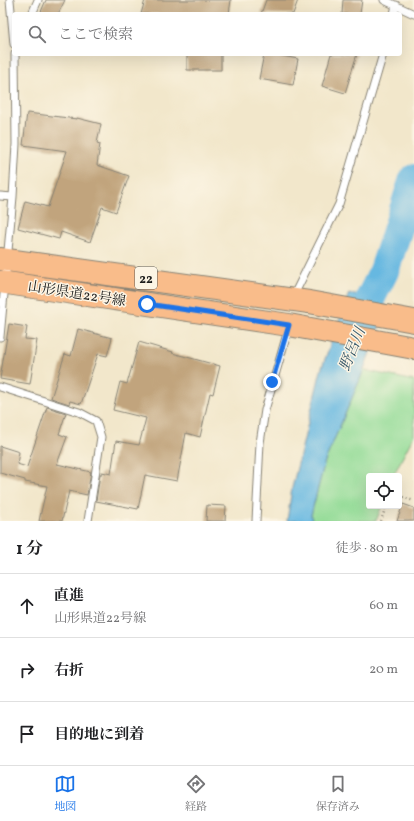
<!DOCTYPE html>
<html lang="ja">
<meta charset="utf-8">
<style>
body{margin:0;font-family:Vollkorn,"Noto Serif JP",serif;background:#f2f2f2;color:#202124}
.controls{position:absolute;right:12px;bottom:12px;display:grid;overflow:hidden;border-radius:4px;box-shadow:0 4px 16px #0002}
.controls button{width:36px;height:36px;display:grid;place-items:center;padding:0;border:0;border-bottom:1px solid #e0e0e0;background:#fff;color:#202124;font:20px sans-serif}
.stop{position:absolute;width:12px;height:12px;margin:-9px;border:3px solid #1a73e8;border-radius:50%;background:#fff}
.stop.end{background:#1a73e8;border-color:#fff;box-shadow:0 1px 4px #0008}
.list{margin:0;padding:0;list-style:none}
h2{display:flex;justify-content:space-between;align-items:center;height:52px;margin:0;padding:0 16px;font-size:17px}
h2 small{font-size:13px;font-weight:400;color:#757577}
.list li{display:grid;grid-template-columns:26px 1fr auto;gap:12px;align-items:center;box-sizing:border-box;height:64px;padding:0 16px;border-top:1px solid #e0e0e0}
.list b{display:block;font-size:15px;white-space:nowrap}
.list p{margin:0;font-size:13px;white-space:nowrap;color:#757577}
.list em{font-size:13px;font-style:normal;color:#757577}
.icon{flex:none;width:22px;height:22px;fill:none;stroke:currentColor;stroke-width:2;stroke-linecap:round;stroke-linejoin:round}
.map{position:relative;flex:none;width:414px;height:521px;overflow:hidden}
.search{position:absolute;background:#fff;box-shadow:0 4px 16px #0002;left:12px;right:12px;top:12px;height:44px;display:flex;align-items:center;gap:10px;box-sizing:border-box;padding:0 14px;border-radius:4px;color:#757577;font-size:15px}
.sheet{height:244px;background:#fff}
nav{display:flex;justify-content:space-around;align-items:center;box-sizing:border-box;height:56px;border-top:1px solid #e0e0e0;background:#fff;font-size:11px;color:#757577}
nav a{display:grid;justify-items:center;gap:2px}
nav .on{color:#1a73e8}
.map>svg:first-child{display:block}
.green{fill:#92db96;stroke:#577c59}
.water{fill:#66b8e1;stroke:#416a7e}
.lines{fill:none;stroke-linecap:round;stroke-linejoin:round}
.river{stroke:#66b8e1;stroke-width:30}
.building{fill:#c1a47d}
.lane-casing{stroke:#878274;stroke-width:9}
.primary-casing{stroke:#878274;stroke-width:24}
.path{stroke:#878274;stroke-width:2.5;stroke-dasharray:1 3;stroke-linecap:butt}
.lane{stroke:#fff;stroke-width:7}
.primary{stroke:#f9bc8a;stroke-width:22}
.route{stroke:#1a73e8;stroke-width:5}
.labels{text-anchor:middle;stroke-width:3;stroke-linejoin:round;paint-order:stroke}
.shield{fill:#fcf5e5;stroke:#5f5d58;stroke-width:1}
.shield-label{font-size:13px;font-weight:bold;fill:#1c1c1c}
.street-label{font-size:14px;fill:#1c1c1c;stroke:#fcf5e5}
.water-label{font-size:15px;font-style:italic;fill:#3a5a6b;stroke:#fcf5e5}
</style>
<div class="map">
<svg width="414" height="521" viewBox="0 0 414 521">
<rect width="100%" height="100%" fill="#fcf5e5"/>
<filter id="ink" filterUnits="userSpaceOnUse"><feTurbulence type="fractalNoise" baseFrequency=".025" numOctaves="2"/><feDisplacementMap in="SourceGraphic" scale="8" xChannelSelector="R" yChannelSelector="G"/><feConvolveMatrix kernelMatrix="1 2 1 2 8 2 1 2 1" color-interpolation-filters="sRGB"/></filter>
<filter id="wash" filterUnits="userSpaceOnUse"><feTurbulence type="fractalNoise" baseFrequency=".012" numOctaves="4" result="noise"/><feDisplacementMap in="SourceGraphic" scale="16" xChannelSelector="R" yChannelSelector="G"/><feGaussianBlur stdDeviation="0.9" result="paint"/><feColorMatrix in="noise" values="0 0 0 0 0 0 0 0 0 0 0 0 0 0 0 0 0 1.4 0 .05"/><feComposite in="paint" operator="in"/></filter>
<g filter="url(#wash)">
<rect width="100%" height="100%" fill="#f2e7cb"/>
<!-- green -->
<path class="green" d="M364,370L414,381V435L393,476H369V506H382L376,521H312L311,515L325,461Z"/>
<!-- water -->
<path class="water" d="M349,293L387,306L361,377L325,461L311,515L312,521H287L292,488L321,370Z"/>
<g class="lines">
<!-- river -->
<path class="river" d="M357,339L365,321L371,297L384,271L414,179"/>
</g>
<g id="blocks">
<!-- building -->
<path class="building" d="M46,0H65L58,14H40Z
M145,0H231L229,14H141Z
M266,0H298L293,14H261Z
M343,0H362L360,14H342Z
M187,54H221V70H187Z
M264,54H272L298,59L293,85L259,79Z
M331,54H357L345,93L322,86Z
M27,113L77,119V118L101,124L97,143L100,144L97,165L129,176L116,212L102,207L90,242L61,232L59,239L18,228L25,201L48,207L67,151L23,145Z
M9,324L27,327L25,339L37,340L30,384L0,379Z
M78,329L112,338L107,356L98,354L81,404L70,401L69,404L51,398L65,354L71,356Z
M139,342L173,352L172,353L220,366L213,394L210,393L200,437L186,433L177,481L145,475L138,509L96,501L100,474H102V472L111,474L116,441L139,445L146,418L113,410L120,382L127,384Z
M47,407L66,413L59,434L67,437L57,464L91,472L87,495L69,491L62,521H39L47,486L25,482V480L0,473V446L19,452L17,464L27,467Z
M403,504L414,508V521H397Z
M207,505L226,506L225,521H206Z"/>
</g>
</g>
<g filter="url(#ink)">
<use href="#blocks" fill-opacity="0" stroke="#878274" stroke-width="1"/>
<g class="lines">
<defs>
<path id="lane" d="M10,0L14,44
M384,0L414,14
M32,14L38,0
M394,14L396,5
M0,196L13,197
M293,297L339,204L383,54
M0,337L13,197L16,144L15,54
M0,387L79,412L96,421L101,437L88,521
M256,521L260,443L265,410L289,327"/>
<path id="primary" d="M0,259L309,302L414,321
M0,282L289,325L414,348"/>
</defs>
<!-- lane casing -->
<use href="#lane" class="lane-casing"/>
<!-- primary casing -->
<use href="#primary" class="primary-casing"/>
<!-- path -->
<path class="path" d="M399,496L414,501
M381,521L386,506"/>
<!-- lane -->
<use href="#lane" class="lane"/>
<!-- primary -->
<use href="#primary" class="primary"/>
</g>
</g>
<g class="lines" filter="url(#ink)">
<!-- route -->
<path class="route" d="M147,304L289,325L272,382"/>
</g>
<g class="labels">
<!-- shield labels -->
<rect class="shield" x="135" y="267" width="22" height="22" rx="3"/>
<g class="shield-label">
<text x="146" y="283">22</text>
</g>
<!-- street labels -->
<g class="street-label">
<text transform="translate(77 293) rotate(9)" y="5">山形県道22号線</text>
</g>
<!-- water labels -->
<g class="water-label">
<text transform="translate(352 349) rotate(-68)" y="5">野呂川</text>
</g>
</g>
</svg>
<div class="controls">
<button><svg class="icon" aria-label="locate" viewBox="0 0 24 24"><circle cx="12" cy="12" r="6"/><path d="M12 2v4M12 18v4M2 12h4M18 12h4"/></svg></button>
</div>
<div class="stop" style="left:147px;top:304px"></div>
<div class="stop end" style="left:272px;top:382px"></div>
<div class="search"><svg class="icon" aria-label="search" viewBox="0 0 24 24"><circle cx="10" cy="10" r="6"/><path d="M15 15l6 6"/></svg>ここで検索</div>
</div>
<section class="sheet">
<h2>1 分<small>徒歩 · 80 m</small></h2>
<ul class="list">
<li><svg class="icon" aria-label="ahead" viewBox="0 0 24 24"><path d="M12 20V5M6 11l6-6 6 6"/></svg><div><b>直進</b><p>山形県道22号線</p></div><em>60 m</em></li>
<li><svg class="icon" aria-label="right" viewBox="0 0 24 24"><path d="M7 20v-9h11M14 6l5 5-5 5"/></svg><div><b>右折</b></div><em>20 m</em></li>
<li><svg class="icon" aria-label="arrive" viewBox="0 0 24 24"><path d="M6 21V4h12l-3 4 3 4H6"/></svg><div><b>目的地に到着</b></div></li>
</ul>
</section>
<nav>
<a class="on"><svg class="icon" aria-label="map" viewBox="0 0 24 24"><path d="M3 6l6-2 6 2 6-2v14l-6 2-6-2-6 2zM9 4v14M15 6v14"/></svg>地図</a>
<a><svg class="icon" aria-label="directions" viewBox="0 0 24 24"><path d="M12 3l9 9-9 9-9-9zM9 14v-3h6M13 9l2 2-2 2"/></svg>経路</a>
<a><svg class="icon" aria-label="saved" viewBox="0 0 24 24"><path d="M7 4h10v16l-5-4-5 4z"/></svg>保存済み</a>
</nav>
